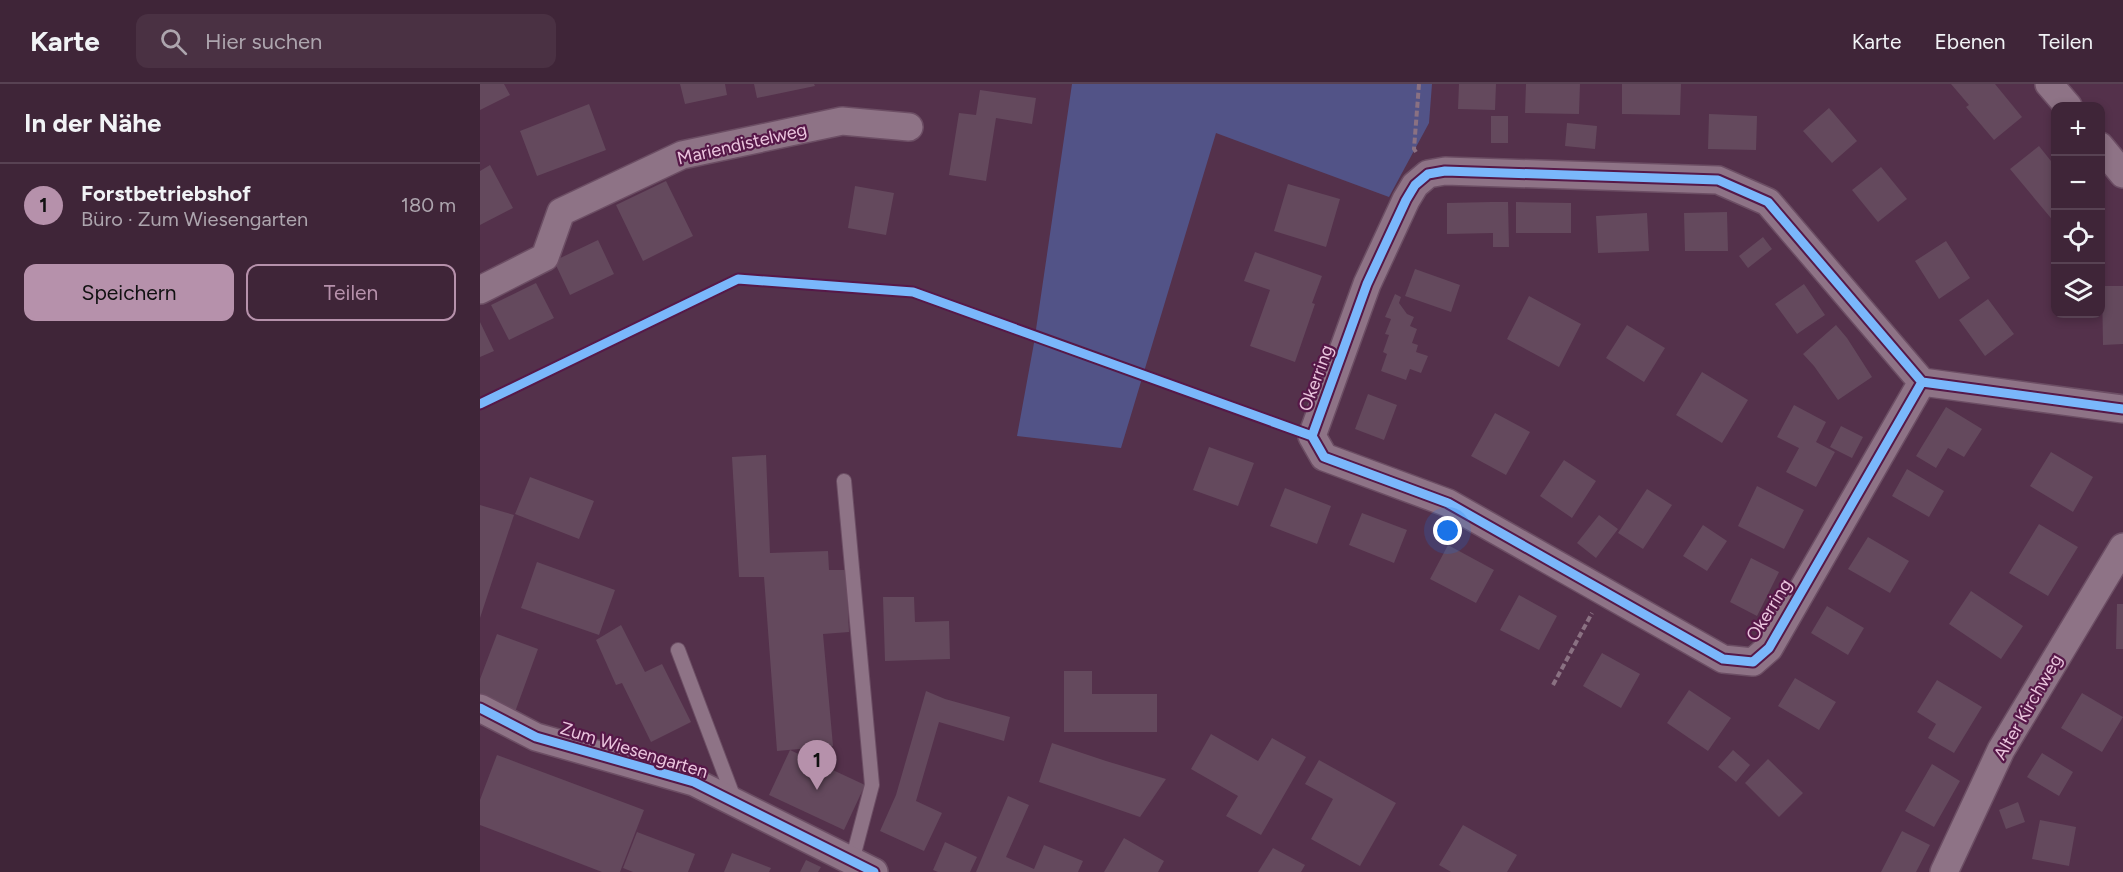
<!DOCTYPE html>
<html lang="de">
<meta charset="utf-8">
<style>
body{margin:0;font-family:Figtree,sans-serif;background:#4a3143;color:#f1f3f6}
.controls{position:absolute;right:18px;top:18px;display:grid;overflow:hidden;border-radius:12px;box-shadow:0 3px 9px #0003}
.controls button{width:54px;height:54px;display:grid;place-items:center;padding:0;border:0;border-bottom:2px solid #584253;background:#3f2538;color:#f1f3f6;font:30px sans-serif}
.you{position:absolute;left:968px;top:447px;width:21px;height:21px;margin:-15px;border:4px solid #fff;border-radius:50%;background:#1a73e8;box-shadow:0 0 0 9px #1a73e833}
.badge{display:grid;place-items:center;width:39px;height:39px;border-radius:50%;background:#b691ab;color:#111;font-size:20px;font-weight:700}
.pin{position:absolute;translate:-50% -50px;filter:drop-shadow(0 2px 3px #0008)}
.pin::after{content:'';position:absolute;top:32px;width:21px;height:18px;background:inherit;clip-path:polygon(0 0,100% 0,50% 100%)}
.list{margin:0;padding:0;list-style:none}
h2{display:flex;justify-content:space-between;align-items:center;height:78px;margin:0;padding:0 24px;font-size:26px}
h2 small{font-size:20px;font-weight:400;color:#ada5ae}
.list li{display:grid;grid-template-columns:39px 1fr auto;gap:18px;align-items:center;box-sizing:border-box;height:84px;padding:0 24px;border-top:2px solid #584253}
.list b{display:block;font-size:22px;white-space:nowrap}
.list p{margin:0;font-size:20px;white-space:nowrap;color:#ada5ae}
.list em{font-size:20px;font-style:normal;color:#ada5ae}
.actions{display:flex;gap:12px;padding:18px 24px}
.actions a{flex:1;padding:14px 0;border:2px solid #b691ab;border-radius:12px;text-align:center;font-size:21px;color:#b691ab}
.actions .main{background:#b691ab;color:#111}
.icon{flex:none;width:33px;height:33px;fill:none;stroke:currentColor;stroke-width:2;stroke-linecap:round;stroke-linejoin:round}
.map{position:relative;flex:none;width:1643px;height:788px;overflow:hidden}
header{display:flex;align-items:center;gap:36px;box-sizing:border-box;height:84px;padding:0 30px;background:#3f2538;border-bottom:2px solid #584253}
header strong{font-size:28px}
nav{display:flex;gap:33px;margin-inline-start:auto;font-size:21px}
.search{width:420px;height:54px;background:#4a3143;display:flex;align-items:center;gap:15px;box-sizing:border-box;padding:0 21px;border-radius:12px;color:#ada5ae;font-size:22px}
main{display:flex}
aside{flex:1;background:#3f2538}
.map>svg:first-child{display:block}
.green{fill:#525387}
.building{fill:#64495d}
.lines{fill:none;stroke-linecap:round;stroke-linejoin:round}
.service-casing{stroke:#6c4e64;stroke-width:16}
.minor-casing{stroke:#6c4e64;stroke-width:30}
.path{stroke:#8a7182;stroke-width:4;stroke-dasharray:6 3;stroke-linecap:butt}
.service{stroke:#8e7386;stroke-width:14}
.minor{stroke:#8e7386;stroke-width:27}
.cycleway-casing{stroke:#561848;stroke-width:13}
.cycleway{stroke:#7ab7fb;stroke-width:9}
.labels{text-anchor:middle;stroke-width:4.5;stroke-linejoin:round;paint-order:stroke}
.street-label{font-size:18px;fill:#ebc5de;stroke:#561848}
</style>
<header>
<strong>Karte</strong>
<div class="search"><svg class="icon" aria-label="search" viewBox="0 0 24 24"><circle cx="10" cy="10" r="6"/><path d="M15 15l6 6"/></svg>Hier suchen</div>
<nav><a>Karte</a><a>Ebenen</a><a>Teilen</a></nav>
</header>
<main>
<aside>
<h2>In der Nähe<small></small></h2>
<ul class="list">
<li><span class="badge">1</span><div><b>Forstbetriebshof</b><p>Büro · Zum Wiesengarten</p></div><em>180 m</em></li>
</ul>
<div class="actions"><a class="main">Speichern</a><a>Teilen</a></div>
</aside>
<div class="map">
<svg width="1643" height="788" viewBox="0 0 1643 788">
<rect width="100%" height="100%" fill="#54314b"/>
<!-- green -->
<path class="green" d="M592,0H952L949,39L909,113L736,49L641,364L537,352L554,259Z"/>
<!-- building -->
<path class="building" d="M0,0H24L30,11L0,26Z
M200,0H245L247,11L205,20Z
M274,0H334L335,2L277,14Z
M979,0H1016L1015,26L978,25Z
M1046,0H1100L1099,30L1045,29Z
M1142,0H1201L1200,31L1142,30Z
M1471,0H1515L1542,33L1514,56L1486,23L1489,21Z
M500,6L556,14L552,40L516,34L506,97L469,91L479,29L496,31Z
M109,20L126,66L57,92L40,47Z
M1349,24L1377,57L1352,79L1323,47Z
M1229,30L1277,32L1276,66L1228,65Z
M1011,32H1028V59H1011Z
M1087,39L1117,42L1115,65L1085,62Z
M1559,62L1575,82V139L1530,85Z
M10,81L33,124L0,141V87Z
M1401,83L1427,115L1398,138L1372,106Z
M186,97L213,152L163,177L136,121Z
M808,100L860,115L846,163L794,147Z
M375,102L414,109L406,151L368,144Z
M1012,118H1028L1029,163H1013V149L967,150V119Z
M1036,118L1091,119V149H1036Z
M1247,128L1248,167H1205L1204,129Z
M1167,129L1169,167L1118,169L1116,132Z
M1283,153L1292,165L1268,184L1259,172Z
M118,156L134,190L90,211L74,177Z
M1466,157L1490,194L1459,215L1435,177Z
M775,168L842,192L832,219L835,220L815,278L770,262L790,206L764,197Z
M935,185L980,201L971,228L925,212Z
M56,199L74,234L29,256L11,221Z
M1324,200L1345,231L1317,250L1295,220Z
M1622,202H1643V260L1623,261Z
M915,210L921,213L919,219L927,230L934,233L930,242L937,245L932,259L938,261L936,268L948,272L941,289L930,285L926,296L901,287L907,270L903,268L909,251L905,250L911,235L905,233Z
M1049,212L1101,240L1079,283L1027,255Z
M1508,215L1534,250L1505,272L1479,236Z
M0,238L14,267L0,273Z
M1147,241L1185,264L1164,298L1126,274Z
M1356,241L1367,254L1392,293L1358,316L1334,282L1323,270Z
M1222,288L1268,316L1242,359L1196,331Z
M888,310L917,321L904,356L875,345Z
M1314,321L1346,338L1336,358L1355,368L1336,403L1306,388L1319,364L1297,353Z
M1466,323L1502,345L1484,373L1468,364L1456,384L1436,372Z
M1015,329L1050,348L1026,391L991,372Z
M1361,342L1383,353L1372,374L1350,363Z
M729,363L774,379L758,422L713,406Z
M1571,368L1613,393L1593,428L1550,402Z
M286,371L290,469L348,467L349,486H366L369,548L343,550L353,662L297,667L284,493H259L252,373Z
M1084,376L1116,397L1092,434L1060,412Z
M1427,385L1464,407L1449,433L1412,412Z
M50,393L114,417L99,455L35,430Z
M1277,402L1324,426L1304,465L1258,442Z
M805,404L851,422L837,460L790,442Z
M1167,405L1192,421L1163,465L1138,449Z
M0,421L34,431L0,534Z
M882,429L927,446L914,479L869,461Z
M1119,431L1138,445L1116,474L1097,459Z
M1559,440L1598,463L1568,512L1529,489Z
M1223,441L1247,457L1227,487L1203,472Z
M1388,453L1429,477L1410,509L1368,485Z
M968,461L1014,486L996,519L950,495Z
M1271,474L1299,488L1277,532L1250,518Z
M57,478L135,506L119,551L41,524Z
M1491,507L1543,542L1521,575L1469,540Z
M1039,511L1077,532L1059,566L1020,546Z
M403,513H434L435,538L469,537L470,575L405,577Z
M1637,520H1643V565H1636Z
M1347,522L1384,544L1368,571L1331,549Z
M141,541L165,588L182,580L211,638L171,658L142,599L136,601L116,556Z
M17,550L58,565L35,628L0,615V595Z
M1122,569L1160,590L1141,624L1103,602Z
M584,587H612V610H677V648H584Z
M1315,594L1356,618L1339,646L1298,622Z
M1457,596L1502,623L1474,669L1448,654L1456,640L1437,628Z
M1209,606L1251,634L1228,667L1187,639Z
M446,607L465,615L530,633L524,657L459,638L436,717L462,729L444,767L400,747L416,711Z
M1602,609L1643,633L1622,668L1581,644Z
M731,650L778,677L792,654L826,673L781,751L746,732L758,712L711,685Z
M572,659L626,677L686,695L660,733L559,698Z
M310,666L385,701L364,746L289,711Z
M1253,666L1270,681L1256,698L1238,683Z
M1562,669L1593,688L1579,712L1547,693Z
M17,671L164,726L140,788H122L0,741V716Z
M1288,675L1323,709L1299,733L1265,699Z
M839,676L916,719L880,782L831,755L853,715L825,700Z
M1452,680L1480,697L1454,743L1425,727Z
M528,712L549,721L526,773L554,785L564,761L603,777L598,788H496Z
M1538,718L1545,738L1526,745L1519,726Z
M1560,736L1596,743L1589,782L1552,775Z
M983,741L1037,771L1027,788H971L959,781Z
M1422,747L1450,761L1436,788H1401Z
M157,748L215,770L208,788H153L143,784Z
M644,754L684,777L678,788H624Z
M465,758L497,773L490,788H458L453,786Z
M793,764L825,781L821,788H778Z
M252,769L291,784L289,788H244Z
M326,776L341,783L338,788H320Z"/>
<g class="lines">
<defs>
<path id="service" d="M364,397L392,701L372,777
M198,566L255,717"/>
<path id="minor" d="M1569,0L1588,22
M1620,62L1643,90
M0,206L65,173L81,128L202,71L362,37L429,43
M1442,298L1289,564L1273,578L1243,575L968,419L844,373L832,352L887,200L926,116L935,101L948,90L965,87L1238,96L1288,118L1442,298L1643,325
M0,624L56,653L214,698L394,788
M1464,788L1521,666L1643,463"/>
</defs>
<!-- service casing -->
<use href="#service" class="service-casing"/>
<!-- minor casing -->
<use href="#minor" class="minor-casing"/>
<!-- path -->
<path class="path" d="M936,68L934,65L939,0
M1073,601L1112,529"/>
<!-- service -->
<use href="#service" class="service"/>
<!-- minor -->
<use href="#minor" class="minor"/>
<defs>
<path id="cycleway" d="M1442,298L1289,564L1273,578L1243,575L968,419L844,373L832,352L887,200L926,116L935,101L948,90L965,87L1238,96L1288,118L1442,298L1643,325
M0,320L258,195L433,208L832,352
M0,624L56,653L214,698L394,788"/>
</defs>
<!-- cycleway casing -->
<use href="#cycleway" class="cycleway-casing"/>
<!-- cycleway -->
<use href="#cycleway" class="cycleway"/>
</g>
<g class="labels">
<!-- street labels -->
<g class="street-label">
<text transform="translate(262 60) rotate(-13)" y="6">Mariendistelweg</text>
<text transform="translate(836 294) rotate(-70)" y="6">Okerring</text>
<text transform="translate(1289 526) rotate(-58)" y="6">Okerring</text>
<text transform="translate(1548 623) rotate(-60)" y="6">Alter Kirchweg</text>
<text transform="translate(154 666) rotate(17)" y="6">Zum Wiesengarten</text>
</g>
</g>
</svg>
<div class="controls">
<button>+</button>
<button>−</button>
<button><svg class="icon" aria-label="locate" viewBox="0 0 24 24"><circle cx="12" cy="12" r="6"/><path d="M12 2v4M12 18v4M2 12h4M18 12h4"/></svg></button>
<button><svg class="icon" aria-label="layers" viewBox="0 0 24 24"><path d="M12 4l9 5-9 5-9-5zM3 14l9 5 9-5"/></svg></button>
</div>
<div class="you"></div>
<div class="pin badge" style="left:337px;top:706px">1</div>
</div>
</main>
